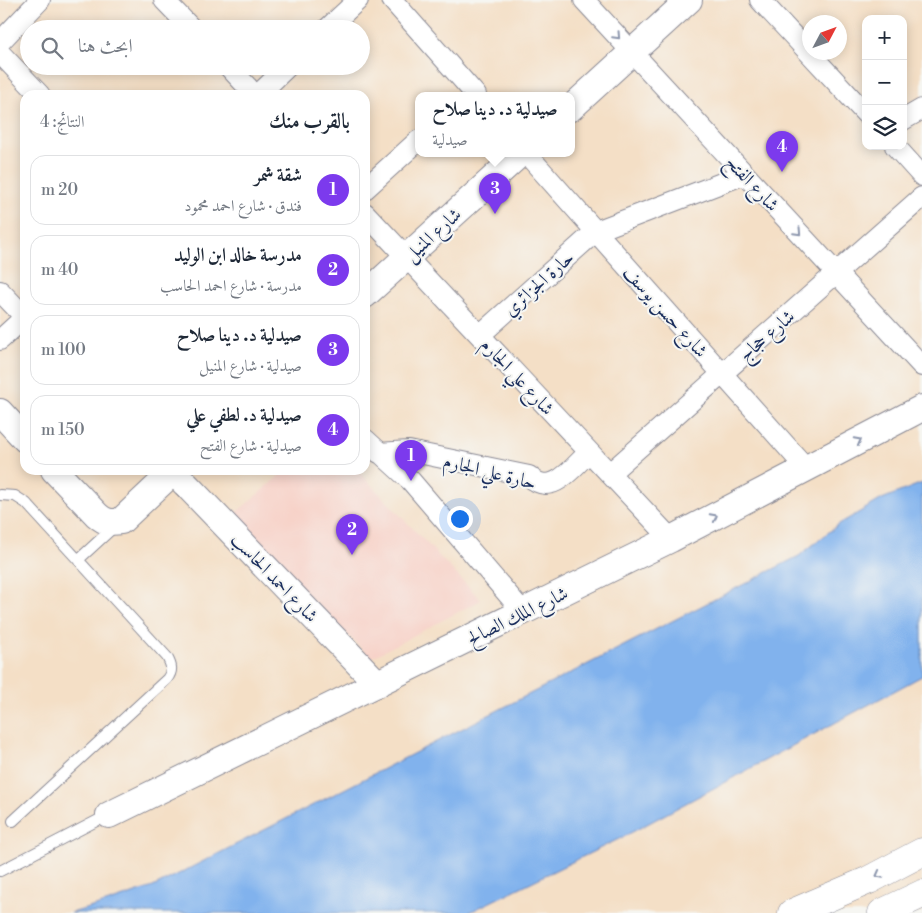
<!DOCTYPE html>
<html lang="ar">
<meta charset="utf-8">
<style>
body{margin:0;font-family:"Libre Bodoni",Amiri,serif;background:#f6f6f7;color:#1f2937;direction:rtl}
.controls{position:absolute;right:15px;top:15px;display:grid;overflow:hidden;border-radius:10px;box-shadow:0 2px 12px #0003}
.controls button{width:45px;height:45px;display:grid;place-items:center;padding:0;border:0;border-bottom:1px solid #e0e1e3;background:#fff;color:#1f2937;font:25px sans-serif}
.compass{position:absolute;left:802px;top:15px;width:45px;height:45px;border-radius:50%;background:#fff;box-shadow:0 2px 12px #0003;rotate:49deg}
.you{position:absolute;left:459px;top:518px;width:18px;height:18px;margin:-12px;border:4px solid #fff;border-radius:50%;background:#1a73e8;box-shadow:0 0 0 8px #1a73e833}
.badge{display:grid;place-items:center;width:32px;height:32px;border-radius:50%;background:#7c3aed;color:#fff;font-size:16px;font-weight:700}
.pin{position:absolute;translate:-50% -41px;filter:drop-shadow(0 1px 2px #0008)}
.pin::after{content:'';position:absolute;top:26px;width:18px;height:15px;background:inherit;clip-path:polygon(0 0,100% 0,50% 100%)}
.popup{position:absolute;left:415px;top:92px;width:160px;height:65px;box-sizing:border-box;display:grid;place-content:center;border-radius:10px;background:#fff;filter:drop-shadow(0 1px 4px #0005);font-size:16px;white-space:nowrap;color:#747a83}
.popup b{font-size:19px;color:#1f2937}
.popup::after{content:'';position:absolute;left:50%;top:100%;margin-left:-10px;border:10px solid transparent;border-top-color:#fff}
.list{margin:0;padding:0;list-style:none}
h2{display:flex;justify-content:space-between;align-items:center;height:65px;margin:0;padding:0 20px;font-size:21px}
h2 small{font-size:16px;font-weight:400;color:#747a83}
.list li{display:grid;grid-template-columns:32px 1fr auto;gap:15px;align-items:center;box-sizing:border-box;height:70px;margin:0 10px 10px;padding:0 10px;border:1px solid #e0e1e3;border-radius:15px}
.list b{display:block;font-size:19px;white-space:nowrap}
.list p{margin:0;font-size:16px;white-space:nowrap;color:#747a83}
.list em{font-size:16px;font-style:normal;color:#747a83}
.icon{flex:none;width:28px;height:28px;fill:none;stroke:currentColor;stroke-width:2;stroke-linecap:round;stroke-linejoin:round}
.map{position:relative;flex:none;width:922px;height:913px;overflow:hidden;direction:ltr}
.search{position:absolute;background:#fff;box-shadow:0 2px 12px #0003;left:20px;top:20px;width:350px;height:55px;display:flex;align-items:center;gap:12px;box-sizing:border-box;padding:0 18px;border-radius:28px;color:#747a83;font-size:19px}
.panel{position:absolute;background:#fff;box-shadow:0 2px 12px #0003;left:20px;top:90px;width:350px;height:385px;border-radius:15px;direction:rtl}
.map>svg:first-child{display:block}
.built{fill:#f7d1c7}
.water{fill:#81b2ed;stroke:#4e70a6}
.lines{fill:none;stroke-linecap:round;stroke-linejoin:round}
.service-casing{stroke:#888792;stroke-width:12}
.minor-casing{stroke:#888792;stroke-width:22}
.tertiary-casing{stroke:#888792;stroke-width:28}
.trunk-casing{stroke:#888792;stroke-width:29}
.service{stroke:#fff;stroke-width:10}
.minor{stroke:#fff;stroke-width:20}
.tertiary{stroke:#fff;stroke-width:26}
.trunk{stroke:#fff;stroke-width:28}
.oneway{stroke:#8d97ae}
.labels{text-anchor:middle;stroke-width:4;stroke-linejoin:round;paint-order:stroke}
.street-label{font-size:19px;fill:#1b2f5e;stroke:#f6f6f2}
</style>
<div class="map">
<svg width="922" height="913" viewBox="0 0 922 913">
<rect width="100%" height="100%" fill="#f6f6f2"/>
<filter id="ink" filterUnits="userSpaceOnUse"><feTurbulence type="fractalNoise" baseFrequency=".02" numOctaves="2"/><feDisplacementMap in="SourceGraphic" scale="10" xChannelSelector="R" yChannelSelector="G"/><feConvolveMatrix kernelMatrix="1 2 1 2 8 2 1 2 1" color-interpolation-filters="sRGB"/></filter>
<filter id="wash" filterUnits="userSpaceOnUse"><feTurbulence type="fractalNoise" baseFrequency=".0096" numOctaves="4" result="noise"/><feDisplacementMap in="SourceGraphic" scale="20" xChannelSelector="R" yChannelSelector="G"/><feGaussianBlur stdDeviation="1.12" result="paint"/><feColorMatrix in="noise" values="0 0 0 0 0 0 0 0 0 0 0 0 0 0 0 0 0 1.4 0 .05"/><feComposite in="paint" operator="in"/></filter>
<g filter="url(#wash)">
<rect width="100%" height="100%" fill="#f4dfc6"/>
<!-- built -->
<path class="built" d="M286,470H357L481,600L371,658L230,518Z"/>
<!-- water -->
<path class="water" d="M922,483V676L623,837L468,913H71L106,903L153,887L799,556L839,524L882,499Z"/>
</g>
<g filter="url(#ink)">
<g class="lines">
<defs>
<path id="service" d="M0,495L15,496L26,503L167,657C172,666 173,671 167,679L13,821
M78,560L116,525
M0,871L108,815"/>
<path id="minor" d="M164,0L192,29
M392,0L476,95
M584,0L922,366
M760,0L866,114
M327,29L358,0
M0,42L40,0
M0,53L40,95
M228,66L255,95
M258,95L288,66
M903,120L922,109
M895,146L922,176
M526,153L806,468
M365,189L419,140
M365,213L671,539
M0,291L25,317
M480,335L596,231L745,174
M0,340L25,317
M365,439L411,481L523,612
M379,453L409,451L529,476C552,498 572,468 589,452
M610,473L922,197"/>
<path id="tertiary" d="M571,108L689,0
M365,295L521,153
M0,412L25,439
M54,470L97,515C105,522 110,523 121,521L175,470
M173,471L378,684
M109,815L671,539L922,408"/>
<path id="trunk" d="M792,913L869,880L922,852
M882,913L922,894"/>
</defs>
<!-- service casing -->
<use href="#service" class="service-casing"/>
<!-- minor casing -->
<use href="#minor" class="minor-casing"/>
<!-- tertiary casing -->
<use href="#tertiary" class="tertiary-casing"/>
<!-- trunk casing -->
<use href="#trunk" class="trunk-casing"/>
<!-- service -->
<use href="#service" class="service"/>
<!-- minor -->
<use href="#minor" class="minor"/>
<!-- tertiary -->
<use href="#tertiary" class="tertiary"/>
<!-- trunk -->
<use href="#trunk" class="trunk"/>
</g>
<!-- one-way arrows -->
<defs><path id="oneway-chevron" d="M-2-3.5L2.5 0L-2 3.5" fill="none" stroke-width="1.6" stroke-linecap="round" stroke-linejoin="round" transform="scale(1.25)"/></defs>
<g class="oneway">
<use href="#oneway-chevron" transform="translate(617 36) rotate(47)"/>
<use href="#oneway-chevron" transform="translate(798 232) rotate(47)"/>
<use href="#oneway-chevron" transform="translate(858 441) rotate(-28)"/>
<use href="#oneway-chevron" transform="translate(714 517) rotate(-28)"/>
<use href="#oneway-chevron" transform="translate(879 875) rotate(152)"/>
</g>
</g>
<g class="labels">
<!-- street labels -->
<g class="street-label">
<text transform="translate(753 183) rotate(47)" y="7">شارع الفتح</text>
<text transform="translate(432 234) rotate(-42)" y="7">شارع المنيل</text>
<text transform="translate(538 283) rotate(-42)" y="7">حارة الجزائري</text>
<text transform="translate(666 311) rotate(48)" y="7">شارع حسن يوسف</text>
<text transform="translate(766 335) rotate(-41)" y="7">شارع حجاج</text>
<text transform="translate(518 376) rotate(47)" y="7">شارع علي الجارم</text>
<text transform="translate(490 471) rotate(14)" y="7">حارة علي الجارم</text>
<text transform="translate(275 577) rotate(46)" y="7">شارع احمد الحاسب</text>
<text transform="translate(517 615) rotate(-26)" y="7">شارع الملك الصالح</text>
</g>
</g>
</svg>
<div class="controls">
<button>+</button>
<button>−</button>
<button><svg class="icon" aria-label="layers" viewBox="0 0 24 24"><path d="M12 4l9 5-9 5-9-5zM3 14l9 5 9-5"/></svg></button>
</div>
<svg class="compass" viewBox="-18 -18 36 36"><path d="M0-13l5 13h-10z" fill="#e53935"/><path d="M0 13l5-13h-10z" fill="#747a83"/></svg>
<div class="you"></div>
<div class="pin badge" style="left:411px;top:481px">1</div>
<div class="pin badge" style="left:352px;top:555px">2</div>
<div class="pin badge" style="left:495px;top:214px">3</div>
<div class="popup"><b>صيدلية د. دينا صلاح</b>صيدلية</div>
<div class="pin badge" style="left:782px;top:172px">4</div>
<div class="search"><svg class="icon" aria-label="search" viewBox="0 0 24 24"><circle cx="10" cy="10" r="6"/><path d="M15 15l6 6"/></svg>ابحث هنا</div>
<section class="panel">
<h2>بالقرب منك<small>النتائج: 4</small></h2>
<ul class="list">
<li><span class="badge">1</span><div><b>شقة شمر</b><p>فندق · شارع احمد محمود</p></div><em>20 m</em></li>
<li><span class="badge">2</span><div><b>مدرسة خالد ابن الوليد</b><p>مدرسة · شارع احمد الحاسب</p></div><em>40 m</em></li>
<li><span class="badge">3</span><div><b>صيدلية د. دينا صلاح</b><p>صيدلية · شارع المنيل</p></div><em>100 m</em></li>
<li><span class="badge">4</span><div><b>صيدلية د. لطفي علي</b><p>صيدلية · شارع الفتح</p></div><em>150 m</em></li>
</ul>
</section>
</div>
